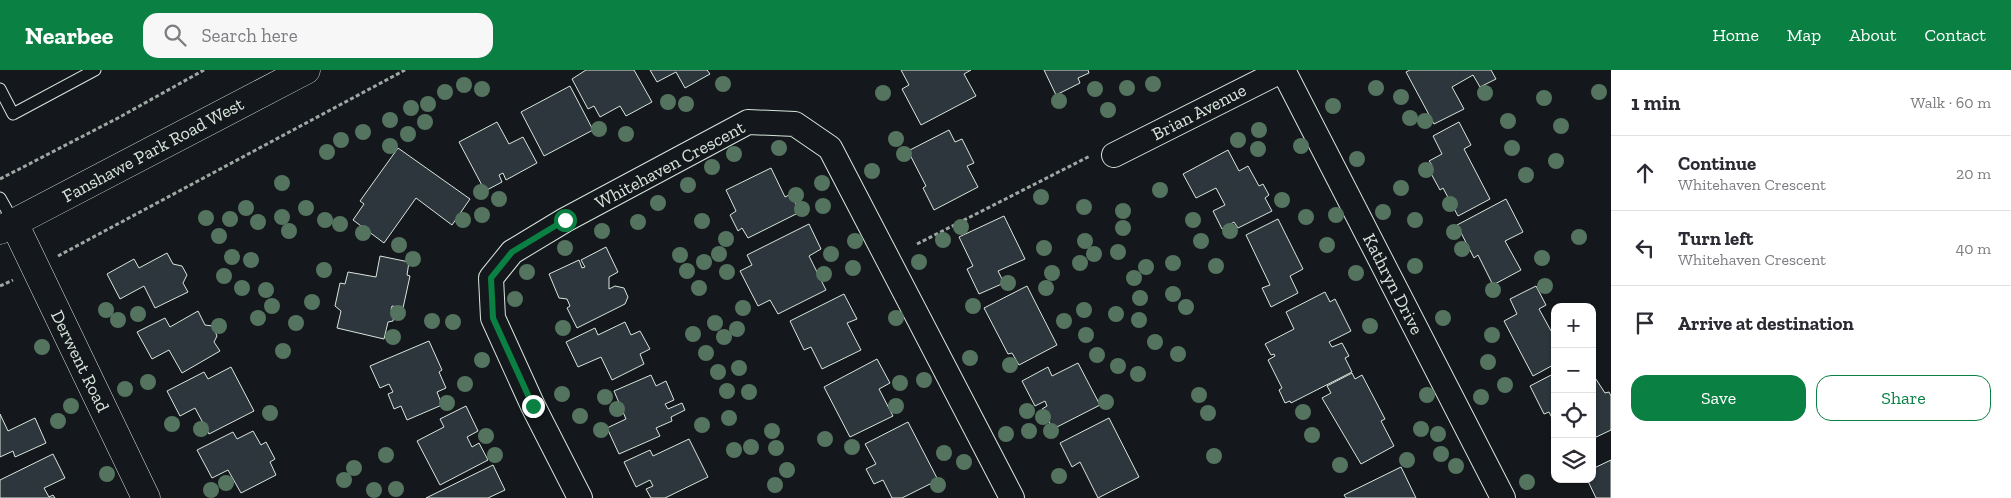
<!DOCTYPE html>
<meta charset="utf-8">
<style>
body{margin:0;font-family:"Zilla Slab",serif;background:#f7f7f7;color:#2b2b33}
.controls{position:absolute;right:15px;bottom:15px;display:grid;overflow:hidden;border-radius:10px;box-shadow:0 1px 4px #0004}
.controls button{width:45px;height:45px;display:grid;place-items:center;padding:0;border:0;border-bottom:1px solid #e1e1e2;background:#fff;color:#2b2b33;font:25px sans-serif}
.stop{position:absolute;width:15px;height:15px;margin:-11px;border:4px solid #0b8043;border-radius:50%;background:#fff}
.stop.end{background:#0b8043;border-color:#fff;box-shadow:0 1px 5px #0008}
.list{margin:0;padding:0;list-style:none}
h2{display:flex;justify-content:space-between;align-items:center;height:65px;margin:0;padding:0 20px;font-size:21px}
h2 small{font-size:16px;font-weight:400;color:#7c7c81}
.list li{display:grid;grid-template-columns:32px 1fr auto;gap:15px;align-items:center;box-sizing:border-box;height:75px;padding:0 20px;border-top:1px solid #e1e1e2}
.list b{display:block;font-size:19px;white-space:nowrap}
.list p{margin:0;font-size:16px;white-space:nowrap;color:#7c7c81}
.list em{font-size:16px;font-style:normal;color:#7c7c81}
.actions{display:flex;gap:10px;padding:15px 20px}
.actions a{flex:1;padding:11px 0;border:1px solid #0b8043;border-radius:15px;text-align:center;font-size:18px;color:#0b8043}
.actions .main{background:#0b8043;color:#fff}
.icon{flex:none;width:28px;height:28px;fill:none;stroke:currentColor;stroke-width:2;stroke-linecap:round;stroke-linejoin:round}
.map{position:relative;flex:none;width:1611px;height:428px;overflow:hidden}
header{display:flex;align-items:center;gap:30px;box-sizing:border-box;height:70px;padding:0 25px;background:#0b8043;color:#fff}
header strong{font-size:24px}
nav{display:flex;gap:28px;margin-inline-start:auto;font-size:18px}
.search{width:350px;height:45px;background:#f7f7f7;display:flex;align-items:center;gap:12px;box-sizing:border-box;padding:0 18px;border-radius:15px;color:#7c7c81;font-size:19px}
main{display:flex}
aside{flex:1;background:#fff}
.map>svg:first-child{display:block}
.building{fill:#2c363c;stroke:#d8e6dc}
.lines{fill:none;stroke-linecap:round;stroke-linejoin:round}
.lane-casing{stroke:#d8e6dc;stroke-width:13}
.street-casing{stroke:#d8e6dc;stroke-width:26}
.secondary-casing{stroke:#d8e6dc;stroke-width:29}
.path{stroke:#9da8a2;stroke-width:3;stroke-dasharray:4 2.5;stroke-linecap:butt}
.lane{stroke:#14181c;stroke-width:11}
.street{stroke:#14181c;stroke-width:24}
.secondary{stroke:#14181c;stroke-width:28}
.tree{fill:#55745f}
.route{stroke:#0b8043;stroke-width:6}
.labels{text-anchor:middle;stroke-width:4;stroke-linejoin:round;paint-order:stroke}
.street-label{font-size:18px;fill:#d8e6dc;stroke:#14181c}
</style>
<header>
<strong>Nearbee</strong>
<div class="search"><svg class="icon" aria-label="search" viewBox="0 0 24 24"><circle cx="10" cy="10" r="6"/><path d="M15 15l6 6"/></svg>Search here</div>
<nav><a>Home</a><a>Map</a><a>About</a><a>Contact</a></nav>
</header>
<main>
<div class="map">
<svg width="1611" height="428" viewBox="0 0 1611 428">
<rect width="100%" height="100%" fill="#14181c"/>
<!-- building -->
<path class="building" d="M634,0L652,32L626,46L620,36L600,47L594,36L588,39L572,9L586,0Z
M650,0H707L710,4L685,18L676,2L657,12Z
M901,0H971L964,4L976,26L921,55L902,19L909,15Z
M1044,0H1088L1089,3L1078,8L1080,13L1056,25Z
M1410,0H1491L1496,9L1480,17L1473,5L1452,17L1464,39L1434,54L1406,2Z
M570,16L593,60L544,86L521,42Z
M497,52L509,74L523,67L537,93L506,110L503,103L499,105L502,112L485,121L459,72Z
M1459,52L1471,75L1464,79L1490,129L1458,146L1443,118L1440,120L1428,98L1432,95L1429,91L1442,84L1433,66Z
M949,60L955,72L962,69L974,93L967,96L978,117L934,140L923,118L926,116L908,81Z
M398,78L470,129L452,155L416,128L384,173L353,150L364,134L360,131Z
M1228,80L1239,101L1248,96L1259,116L1263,114L1269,125L1265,128L1272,141L1238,158L1234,152L1222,159L1213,141L1225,135L1216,118L1196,128L1183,104Z
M771,98L785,127L791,124L800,142L748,168L742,158L738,161L730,145L736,141L726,120Z
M1506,129L1523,162L1505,171L1521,200L1493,215L1478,185L1474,188L1457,155Z
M1004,146L1025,189L998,201L1004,213L979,224L967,199L973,196L959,167Z
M1278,149L1303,199L1290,206L1298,223L1271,237L1262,218L1270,215L1246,165Z
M809,154L821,179L809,186L826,220L778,244L770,230L758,236L740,201L752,195L747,185Z
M606,177L618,202L609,207V219L615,216L624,218L628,227L625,234L577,258L567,238L570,236L567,229L559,228L549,204L579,190L582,198L585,197L581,190Z
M167,183L173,194L182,196L187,205L183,213L188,222L155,238L144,216L120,229L107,204L134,189L139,198Z
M380,186L409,192L407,205L410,206L403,238L392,236L391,240L395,241L393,251L388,252L384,269L337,258L341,241L335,236L340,213L345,214L348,202L376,207Z
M1027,216L1057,275L1019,295L1012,283L1008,284L984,238Z
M1536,216L1546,235L1539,239L1555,268V294L1533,306L1504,251L1517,244L1510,229Z
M1325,222L1330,232L1335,229L1351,261L1329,272L1332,277L1342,273L1349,286L1345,288L1352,302L1291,333L1290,331L1285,333L1279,320L1282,318L1268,290L1275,286L1274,284L1271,285L1265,274L1294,259L1286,242Z
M844,224L857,249L847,253L861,280L822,299L811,277L804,280L790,251Z
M198,241L205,255L213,256L217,266L214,272L220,281L182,303L169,280L152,289L137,262L165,248L170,257Z
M625,252L631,265L640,261L650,279L640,284L644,294L612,310L601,287L578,297L566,272L595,258L598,265Z
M429,271L442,300L439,302L446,318L437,322L442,335L407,350L401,336L394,339L388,324L393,322L389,314L380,318L370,296Z
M877,289L890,313L879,319L893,346L850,367L824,317Z
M1078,293L1100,335L1053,359L1042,339L1047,336L1045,331L1035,336L1022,311L1048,297L1052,306Z
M231,297L254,341L209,364L195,338L180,346L167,321L204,302L208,309Z
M1352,303L1355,309L1362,305L1385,349L1381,351L1394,376L1361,394L1322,328L1331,323L1327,316Z
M1555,303V354L1549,342L1544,344L1530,316Z
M1592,303L1605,323L1609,322L1611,326V360L1592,369Z
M651,305L656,316L666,311L674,330L665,334L668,339L682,333L685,340L671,347L672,351L656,358L660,366L619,384L607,358L626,349L614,321Z
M466,336L478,361L467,367L472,377L479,373L488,390L440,415L417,371L444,357L440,349Z
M0,344L8,361L35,348L46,373L15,387L13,381L0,387Z
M1109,348L1139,407L1098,428L1080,392L1072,397L1060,373Z
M908,352L938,410L902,428H892L883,410L874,414L866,399L876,394L865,374Z
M253,361L261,375L266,372L275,389L270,392L276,405L241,423L228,400L212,408L197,380L233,362L237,369Z
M689,369L708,407L665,428H651L646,419L653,416L650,410L636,417L624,392L650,380L653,386Z
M53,384L65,408L44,418L49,427L53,425L55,428H0V410Z
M1611,390V428H1596L1587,409H1592V399Z
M493,395L505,420L488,428H426Z
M1401,397L1416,428H1346L1344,425Z"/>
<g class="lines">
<defs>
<path id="lane" d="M0,19L13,44L95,0
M0,128L14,153"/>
<path id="street" d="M1283,0L1503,428
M1114,85L1283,0
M580,428L533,336L493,248L491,208L512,182L565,150L748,52L795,54L830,78L1012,428"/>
<path id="secondary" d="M14,153L146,428
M0,160L306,0"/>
</defs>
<!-- lane casing -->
<use href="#lane" class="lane-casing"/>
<!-- street casing -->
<use href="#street" class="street-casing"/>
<!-- secondary casing -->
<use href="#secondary" class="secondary-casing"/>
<!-- path -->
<path class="path" d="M0,109L118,48L204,0
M917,174L1090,86
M58,186L405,0
M0,216L13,210"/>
<!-- lane -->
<use href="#lane" class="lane"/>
<!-- street -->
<use href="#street" class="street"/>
<!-- secondary -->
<use href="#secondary" class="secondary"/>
</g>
<!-- trees -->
<g class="tree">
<circle cx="723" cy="14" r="8"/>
<circle cx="1153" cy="14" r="8"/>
<circle cx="464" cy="15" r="8"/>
<circle cx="1127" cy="18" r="8"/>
<circle cx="1376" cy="18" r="8"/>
<circle cx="482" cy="19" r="8"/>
<circle cx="1095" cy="19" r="8"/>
<circle cx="445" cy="22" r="8"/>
<circle cx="1599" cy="22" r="8"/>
<circle cx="883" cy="23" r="8"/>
<circle cx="1485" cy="23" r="8"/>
<circle cx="1401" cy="27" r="8"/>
<circle cx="1544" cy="28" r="8"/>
<circle cx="1059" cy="31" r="8"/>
<circle cx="668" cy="32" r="8"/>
<circle cx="428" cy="34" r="8"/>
<circle cx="686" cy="34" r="8"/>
<circle cx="1333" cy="36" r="8"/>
<circle cx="411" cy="38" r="8"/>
<circle cx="1108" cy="40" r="8"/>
<circle cx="1410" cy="48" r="8"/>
<circle cx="390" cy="50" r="8"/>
<circle cx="1425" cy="51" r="8"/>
<circle cx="1508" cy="51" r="8"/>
<circle cx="425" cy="52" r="8"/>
<circle cx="1561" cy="56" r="8"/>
<circle cx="599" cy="59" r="8"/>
<circle cx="1259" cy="60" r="8"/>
<circle cx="363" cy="62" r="8"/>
<circle cx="408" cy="64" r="8"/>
<circle cx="626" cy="64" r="8"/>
<circle cx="896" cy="69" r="8"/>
<circle cx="341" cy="70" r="8"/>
<circle cx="1238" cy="70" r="8"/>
<circle cx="390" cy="76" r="8"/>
<circle cx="1301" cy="76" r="8"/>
<circle cx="779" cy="78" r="8"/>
<circle cx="1512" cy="78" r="8"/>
<circle cx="1258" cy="79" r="8"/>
<circle cx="327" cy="82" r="8"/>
<circle cx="734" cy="84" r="8"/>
<circle cx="904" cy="84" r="8"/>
<circle cx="1357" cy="89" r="8"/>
<circle cx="1556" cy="91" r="8"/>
<circle cx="712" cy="97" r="8"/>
<circle cx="1426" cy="100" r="8"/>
<circle cx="872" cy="101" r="8"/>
<circle cx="1526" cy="105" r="8"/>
<circle cx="282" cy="113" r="8"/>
<circle cx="822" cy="113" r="8"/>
<circle cx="688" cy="115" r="8"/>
<circle cx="1401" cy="118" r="8"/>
<circle cx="1160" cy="120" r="8"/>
<circle cx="481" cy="122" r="8"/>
<circle cx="796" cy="125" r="8"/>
<circle cx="1041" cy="127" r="8"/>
<circle cx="499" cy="129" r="8"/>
<circle cx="1282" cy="130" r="8"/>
<circle cx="658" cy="133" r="8"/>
<circle cx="1450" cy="134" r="8"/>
<circle cx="823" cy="136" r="8"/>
<circle cx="1084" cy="137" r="8"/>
<circle cx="246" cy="138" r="8"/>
<circle cx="306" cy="138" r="8"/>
<circle cx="802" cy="139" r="8"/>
<circle cx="1123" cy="141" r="8"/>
<circle cx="1383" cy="142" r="8"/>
<circle cx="482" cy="145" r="8"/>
<circle cx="1336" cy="145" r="8"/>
<circle cx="282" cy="147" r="8"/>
<circle cx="1306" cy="147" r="8"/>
<circle cx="206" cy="148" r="8"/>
<circle cx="230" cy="149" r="8"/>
<circle cx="325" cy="150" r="8"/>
<circle cx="463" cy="150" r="8"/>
<circle cx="1193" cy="150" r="8"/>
<circle cx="1415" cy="150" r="8"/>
<circle cx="702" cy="151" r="8"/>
<circle cx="258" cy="152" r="8"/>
<circle cx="638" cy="152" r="8"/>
<circle cx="340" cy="154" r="8"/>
<circle cx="961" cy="157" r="8"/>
<circle cx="1123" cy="158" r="8"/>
<circle cx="289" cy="161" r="8"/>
<circle cx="602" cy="161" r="8"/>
<circle cx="1230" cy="161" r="8"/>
<circle cx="1454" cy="162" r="8"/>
<circle cx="363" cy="163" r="8"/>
<circle cx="219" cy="166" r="8"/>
<circle cx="1579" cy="167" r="8"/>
<circle cx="726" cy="169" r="8"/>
<circle cx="943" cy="170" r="8"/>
<circle cx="855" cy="171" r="8"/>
<circle cx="1085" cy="171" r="8"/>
<circle cx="1201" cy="171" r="8"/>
<circle cx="399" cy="175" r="8"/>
<circle cx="1327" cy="175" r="8"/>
<circle cx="565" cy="178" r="8"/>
<circle cx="1044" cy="178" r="8"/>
<circle cx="1462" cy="179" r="8"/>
<circle cx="1118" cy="182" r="8"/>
<circle cx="719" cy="184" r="8"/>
<circle cx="831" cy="184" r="8"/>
<circle cx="1094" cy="184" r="8"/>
<circle cx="680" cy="185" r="8"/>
<circle cx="232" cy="187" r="8"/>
<circle cx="1542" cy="188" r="8"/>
<circle cx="413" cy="189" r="8"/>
<circle cx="251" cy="190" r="8"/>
<circle cx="704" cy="192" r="8"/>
<circle cx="919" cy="192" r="8"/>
<circle cx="1080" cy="193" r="8"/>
<circle cx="1173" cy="193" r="8"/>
<circle cx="1216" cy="196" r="8"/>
<circle cx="1415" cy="196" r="8"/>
<circle cx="1146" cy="197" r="8"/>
<circle cx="853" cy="198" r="8"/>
<circle cx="324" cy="200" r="8"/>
<circle cx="687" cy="201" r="8"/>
<circle cx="527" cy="202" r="8"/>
<circle cx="727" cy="202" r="8"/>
<circle cx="1052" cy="203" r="8"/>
<circle cx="1356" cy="203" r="8"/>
<circle cx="824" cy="204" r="8"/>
<circle cx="224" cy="206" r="8"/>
<circle cx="1134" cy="208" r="8"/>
<circle cx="1008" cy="213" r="8"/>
<circle cx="1545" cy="216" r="8"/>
<circle cx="242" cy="218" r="8"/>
<circle cx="699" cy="218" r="8"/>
<circle cx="1046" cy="218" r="8"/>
<circle cx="266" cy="220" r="8"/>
<circle cx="1493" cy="220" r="8"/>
<circle cx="1173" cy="224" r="8"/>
<circle cx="1140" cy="228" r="8"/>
<circle cx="515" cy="229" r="8"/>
<circle cx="312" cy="232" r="8"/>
<circle cx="272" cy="236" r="8"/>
<circle cx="973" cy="236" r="8"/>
<circle cx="1186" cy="237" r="8"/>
<circle cx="743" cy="238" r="8"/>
<circle cx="106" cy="240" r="8"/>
<circle cx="1084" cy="240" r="8"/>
<circle cx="398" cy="243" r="8"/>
<circle cx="138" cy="244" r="8"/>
<circle cx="1116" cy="244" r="8"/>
<circle cx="258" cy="248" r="8"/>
<circle cx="896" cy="248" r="8"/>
<circle cx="1443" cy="248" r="8"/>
<circle cx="118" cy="250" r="8"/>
<circle cx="1139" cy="250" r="8"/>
<circle cx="432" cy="251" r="8"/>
<circle cx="1064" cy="251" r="8"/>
<circle cx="453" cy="252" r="8"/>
<circle cx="296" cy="253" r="8"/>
<circle cx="715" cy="253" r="8"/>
<circle cx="219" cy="256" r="8"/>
<circle cx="1370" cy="256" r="8"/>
<circle cx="563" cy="258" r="8"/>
<circle cx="737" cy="259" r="8"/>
<circle cx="693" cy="264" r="8"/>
<circle cx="1086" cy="265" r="8"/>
<circle cx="1492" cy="265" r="8"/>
<circle cx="393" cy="267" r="8"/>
<circle cx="724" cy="267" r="8"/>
<circle cx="1155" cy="272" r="8"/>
<circle cx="42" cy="277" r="8"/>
<circle cx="283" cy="281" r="8"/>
<circle cx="706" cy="283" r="8"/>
<circle cx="1178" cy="284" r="8"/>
<circle cx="1097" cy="285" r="8"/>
<circle cx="970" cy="288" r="8"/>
<circle cx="482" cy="290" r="8"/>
<circle cx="1488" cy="292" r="8"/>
<circle cx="1010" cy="295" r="8"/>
<circle cx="1118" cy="296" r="8"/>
<circle cx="739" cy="298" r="8"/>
<circle cx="718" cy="302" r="8"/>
<circle cx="1138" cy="304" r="8"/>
<circle cx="924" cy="310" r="8"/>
<circle cx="148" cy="312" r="8"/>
<circle cx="900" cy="313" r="8"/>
<circle cx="465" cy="314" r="8"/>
<circle cx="1505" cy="315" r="8"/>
<circle cx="125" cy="319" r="8"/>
<circle cx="727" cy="321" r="8"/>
<circle cx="749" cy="322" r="8"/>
<circle cx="562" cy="324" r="8"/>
<circle cx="1199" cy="325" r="8"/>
<circle cx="1427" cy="325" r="8"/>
<circle cx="605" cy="327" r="8"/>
<circle cx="1481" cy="327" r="8"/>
<circle cx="1106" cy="332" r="8"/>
<circle cx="447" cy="333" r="8"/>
<circle cx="71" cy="336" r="8"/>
<circle cx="896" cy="336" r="8"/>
<circle cx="617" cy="339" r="8"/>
<circle cx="1027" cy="341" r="8"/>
<circle cx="1303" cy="342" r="8"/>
<circle cx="270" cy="343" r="8"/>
<circle cx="1208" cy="343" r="8"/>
<circle cx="580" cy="346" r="8"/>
<circle cx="1043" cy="347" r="8"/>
<circle cx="729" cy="348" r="8"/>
<circle cx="58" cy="351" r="8"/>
<circle cx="172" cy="354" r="8"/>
<circle cx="702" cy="355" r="8"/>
<circle cx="201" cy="359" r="8"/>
<circle cx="1421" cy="359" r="8"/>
<circle cx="601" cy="360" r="8"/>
<circle cx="772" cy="361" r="8"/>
<circle cx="1029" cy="361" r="8"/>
<circle cx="1051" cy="361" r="8"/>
<circle cx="1006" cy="364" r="8"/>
<circle cx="1438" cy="364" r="8"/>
<circle cx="1312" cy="365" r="8"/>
<circle cx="486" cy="366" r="8"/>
<circle cx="825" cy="369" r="8"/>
<circle cx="751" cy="377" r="8"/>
<circle cx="852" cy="377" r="8"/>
<circle cx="776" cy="378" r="8"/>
<circle cx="734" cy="380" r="8"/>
<circle cx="944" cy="383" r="8"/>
<circle cx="1441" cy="384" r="8"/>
<circle cx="386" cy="385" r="8"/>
<circle cx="495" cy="385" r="8"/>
<circle cx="1214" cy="386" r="8"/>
<circle cx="1407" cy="390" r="8"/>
<circle cx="964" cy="392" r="8"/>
<circle cx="1340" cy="395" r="8"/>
<circle cx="1456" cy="396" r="8"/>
<circle cx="354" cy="398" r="8"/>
<circle cx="787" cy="400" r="8"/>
<circle cx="107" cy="404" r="8"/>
<circle cx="1059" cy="406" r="8"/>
<circle cx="344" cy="410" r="8"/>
<circle cx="1527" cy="412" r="8"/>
<circle cx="226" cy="413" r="8"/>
<circle cx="775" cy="415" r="8"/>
<circle cx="938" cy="415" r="8"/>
<circle cx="396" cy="419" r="8"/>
<circle cx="211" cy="420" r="8"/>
<circle cx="374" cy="420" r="8"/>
</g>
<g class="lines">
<!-- route -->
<path class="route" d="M533,336L493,248L491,208L512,182L565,150"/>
</g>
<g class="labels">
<!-- street labels -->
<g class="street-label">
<text transform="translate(1199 42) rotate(-27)" y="6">Brian Avenue</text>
<text transform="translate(153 80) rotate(-28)" y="6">Fanshawe Park Road West</text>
<text transform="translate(670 95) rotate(-28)" y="6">Whitehaven Crescent</text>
<text transform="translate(1393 214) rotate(63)" y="6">Kathryn Drive</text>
<text transform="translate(80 291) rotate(64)" y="6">Derwent Road</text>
</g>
</g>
</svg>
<div class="controls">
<button>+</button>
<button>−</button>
<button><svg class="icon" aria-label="locate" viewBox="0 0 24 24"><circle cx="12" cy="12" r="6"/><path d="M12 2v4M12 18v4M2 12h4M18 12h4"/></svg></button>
<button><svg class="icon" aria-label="layers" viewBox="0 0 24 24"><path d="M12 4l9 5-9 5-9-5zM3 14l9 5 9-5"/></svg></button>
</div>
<div class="stop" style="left:565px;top:150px"></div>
<div class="stop end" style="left:533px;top:336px"></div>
</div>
<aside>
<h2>1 min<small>Walk · 60 m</small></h2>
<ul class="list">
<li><svg class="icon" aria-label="ahead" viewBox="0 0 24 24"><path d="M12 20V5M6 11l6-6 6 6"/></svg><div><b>Continue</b><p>Whitehaven Crescent</p></div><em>20 m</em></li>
<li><svg class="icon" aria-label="left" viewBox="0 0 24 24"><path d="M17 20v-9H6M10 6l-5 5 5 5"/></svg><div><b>Turn left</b><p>Whitehaven Crescent</p></div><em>40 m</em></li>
<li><svg class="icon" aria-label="arrive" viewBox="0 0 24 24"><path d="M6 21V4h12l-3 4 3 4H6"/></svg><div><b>Arrive at destination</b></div></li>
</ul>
<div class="actions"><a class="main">Save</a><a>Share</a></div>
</aside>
</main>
